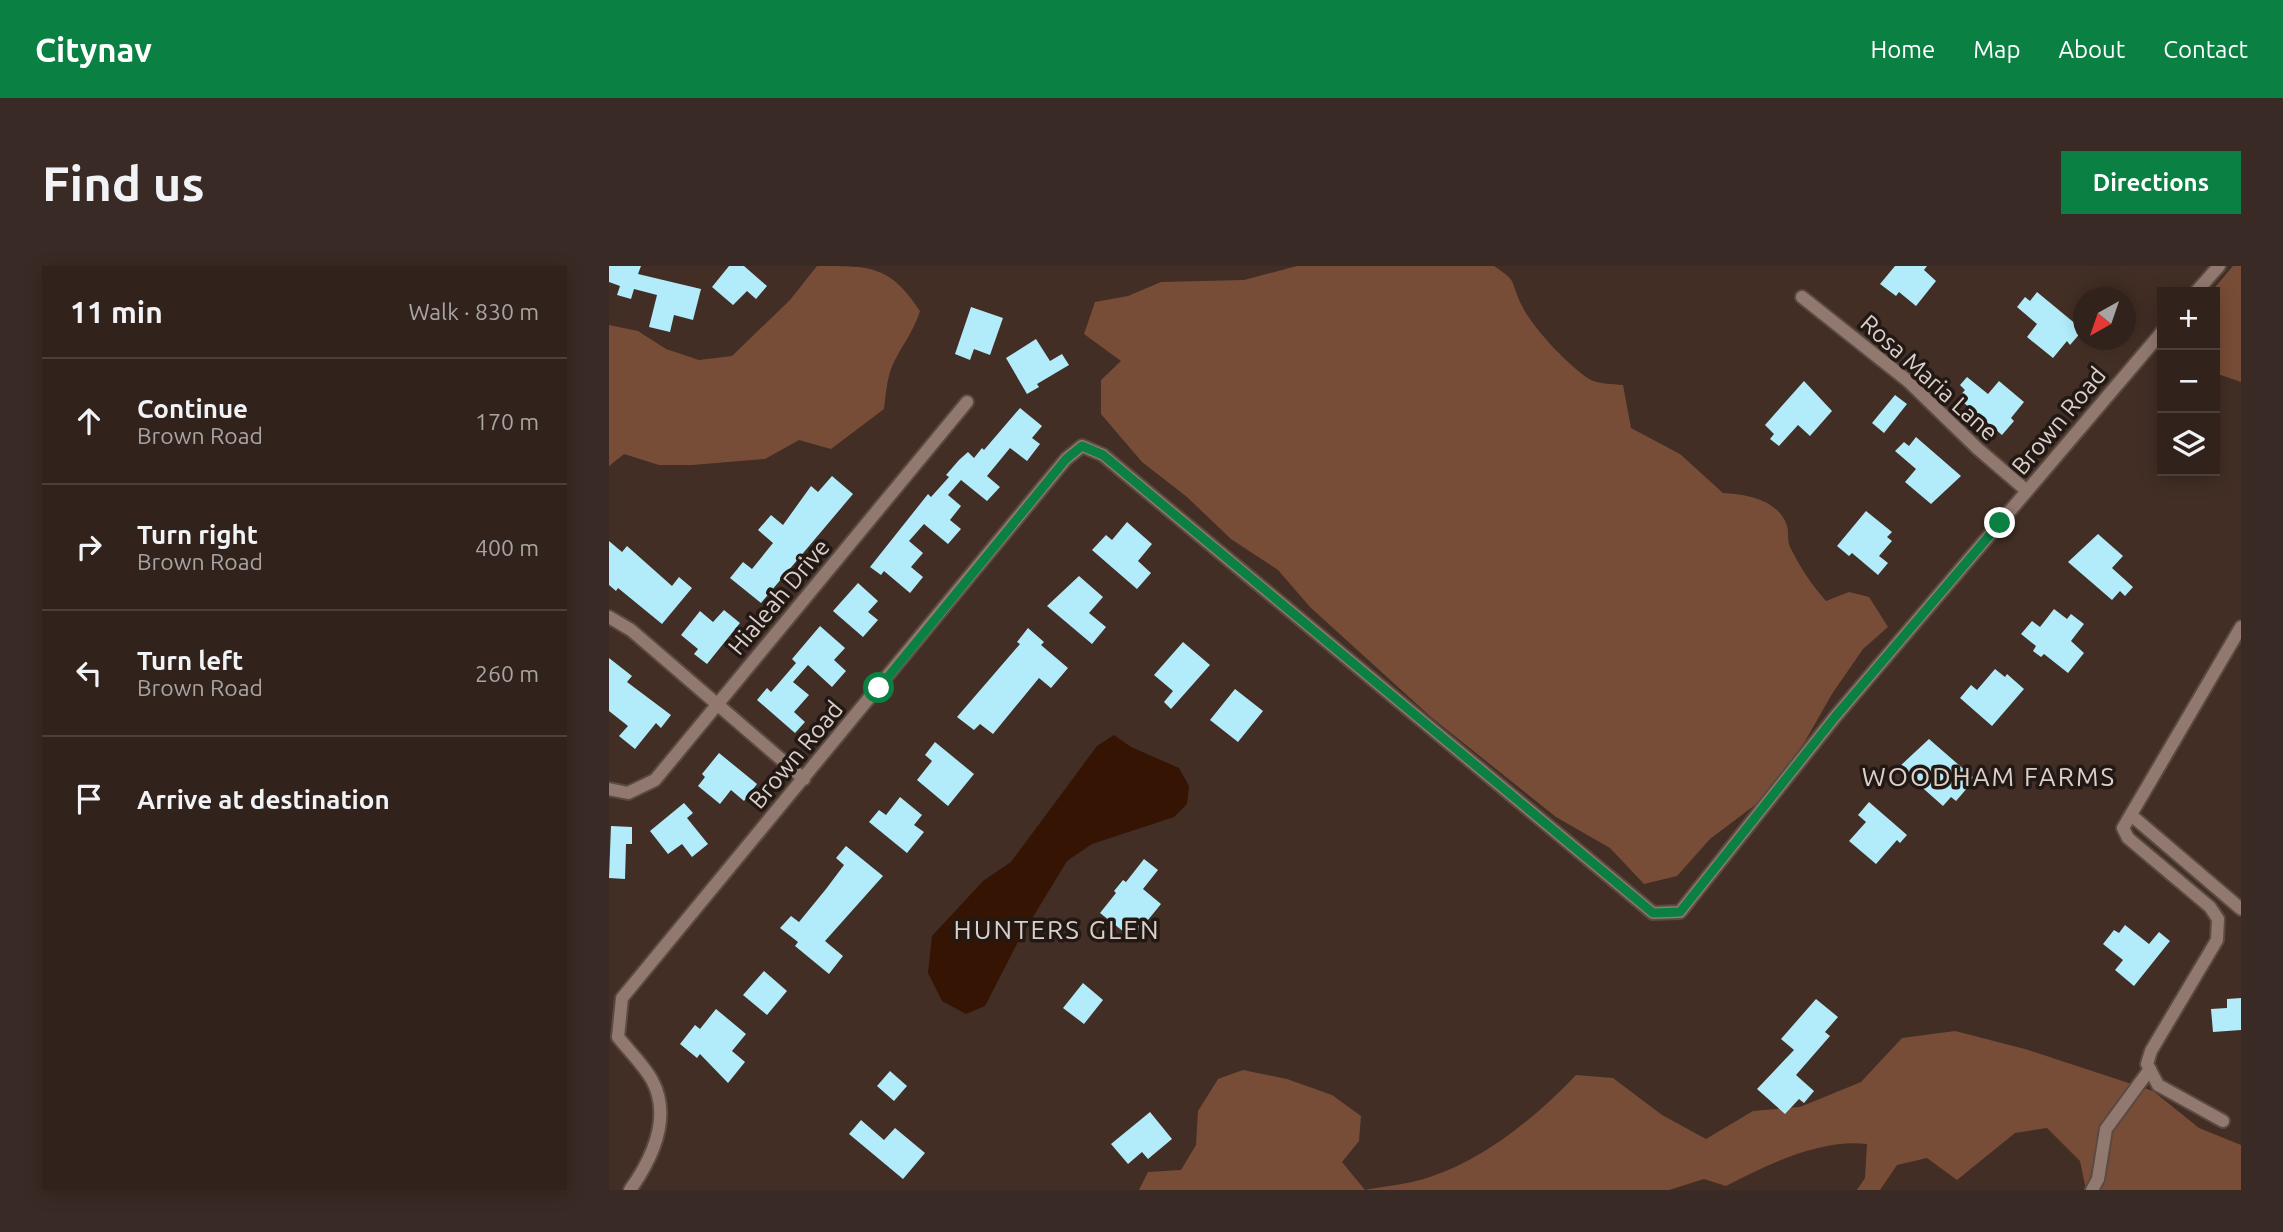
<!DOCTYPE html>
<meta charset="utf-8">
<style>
body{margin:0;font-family:Ubuntu,sans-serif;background:#3a2a25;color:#f1f3f6}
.controls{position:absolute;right:21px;top:21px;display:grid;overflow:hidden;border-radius:0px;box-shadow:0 4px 18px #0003}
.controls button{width:63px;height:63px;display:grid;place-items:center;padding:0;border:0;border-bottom:2px solid #4d3f3b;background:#32221c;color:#f1f3f6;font:35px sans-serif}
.compass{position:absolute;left:1464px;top:21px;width:63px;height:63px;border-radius:50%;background:#32221c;box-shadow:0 4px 18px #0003;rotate:220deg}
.stop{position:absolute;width:21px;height:21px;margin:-16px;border:5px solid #0b8043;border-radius:50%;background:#fff}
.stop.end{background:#0b8043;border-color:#fff;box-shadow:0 2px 7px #0008}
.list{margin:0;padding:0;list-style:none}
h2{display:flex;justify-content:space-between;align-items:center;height:91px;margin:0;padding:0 28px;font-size:30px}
h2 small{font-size:23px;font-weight:400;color:#a8a4a3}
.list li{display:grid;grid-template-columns:46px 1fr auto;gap:21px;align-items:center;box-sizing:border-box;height:126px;padding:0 28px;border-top:2px solid #4d3f3b}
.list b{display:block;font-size:26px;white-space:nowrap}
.list p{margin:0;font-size:23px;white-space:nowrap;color:#a8a4a3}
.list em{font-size:23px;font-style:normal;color:#a8a4a3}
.icon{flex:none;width:38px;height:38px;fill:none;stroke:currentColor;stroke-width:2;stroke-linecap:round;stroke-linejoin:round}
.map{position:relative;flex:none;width:1632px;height:924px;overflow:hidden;border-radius:0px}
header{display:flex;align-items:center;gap:42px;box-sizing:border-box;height:98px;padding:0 35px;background:#0b8043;color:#fff}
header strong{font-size:33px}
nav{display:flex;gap:38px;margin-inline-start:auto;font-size:24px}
.intro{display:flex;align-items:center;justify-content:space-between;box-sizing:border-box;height:168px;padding:0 42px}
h1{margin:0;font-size:49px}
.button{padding:18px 32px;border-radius:0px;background:#0b8043;color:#fff;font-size:24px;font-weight:700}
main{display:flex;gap:42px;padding:0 42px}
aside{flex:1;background:#32221c;border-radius:0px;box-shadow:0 4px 18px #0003}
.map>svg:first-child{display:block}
.green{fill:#784d38}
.water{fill:#361403}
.building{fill:#b2ebfa}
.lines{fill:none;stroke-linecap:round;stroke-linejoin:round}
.minor-casing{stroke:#5a4a42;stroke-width:16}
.minor{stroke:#91796f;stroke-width:12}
.route{stroke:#0b8043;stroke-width:9}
.labels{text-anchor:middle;stroke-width:7;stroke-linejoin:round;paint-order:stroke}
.street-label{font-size:24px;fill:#dccfc9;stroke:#221914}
.neighbourhood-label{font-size:26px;letter-spacing:2px;fill:#dccfc9;stroke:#221914}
</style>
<header>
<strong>Citynav</strong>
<nav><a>Home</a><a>Map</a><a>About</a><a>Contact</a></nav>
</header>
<div class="intro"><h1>Find us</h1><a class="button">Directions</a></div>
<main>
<aside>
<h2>11 min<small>Walk · 830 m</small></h2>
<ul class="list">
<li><svg class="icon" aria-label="ahead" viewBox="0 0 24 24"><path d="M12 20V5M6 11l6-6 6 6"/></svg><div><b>Continue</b><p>Brown Road</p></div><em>170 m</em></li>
<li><svg class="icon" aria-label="right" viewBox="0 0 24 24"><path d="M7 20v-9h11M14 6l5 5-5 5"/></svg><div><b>Turn right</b><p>Brown Road</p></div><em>400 m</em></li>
<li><svg class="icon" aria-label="left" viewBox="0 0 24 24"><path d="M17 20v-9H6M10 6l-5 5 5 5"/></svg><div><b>Turn left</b><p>Brown Road</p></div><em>260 m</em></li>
<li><svg class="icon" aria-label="arrive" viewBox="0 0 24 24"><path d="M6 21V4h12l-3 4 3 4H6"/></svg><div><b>Arrive at destination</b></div></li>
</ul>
</aside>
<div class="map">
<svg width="1632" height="924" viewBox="0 0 1632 924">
<rect width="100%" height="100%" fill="#422e25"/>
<!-- green -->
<path class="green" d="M208,0C264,0 281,0 311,45C305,64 295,77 286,94C278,109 277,126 275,143L222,183L190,174L156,193L83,199H50L15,188L0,200V59L29,65L57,83L90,94L123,90L181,34Z
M688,0H885C909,16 901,14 912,38C922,60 960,101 982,114C990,118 1004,118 1014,119L1022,162L1071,188L1114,227C1137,228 1170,234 1178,260C1180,267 1178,274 1181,281C1191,301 1202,318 1217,335L1240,326L1260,331L1279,361L1254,383L1223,428L1195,477L1154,533L1101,573L1068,610L1035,618L1001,582L947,551L822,451L701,341L669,304L622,273L578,231L533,196L492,148V114L512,95L475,68L486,36L519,30L552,16L635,14Z
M1624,0H1632V116L1606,107V26H1602Z
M1346,765L1416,783L1544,825L1590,862L1632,879V924H1477L1471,895L1438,862L1406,867L1348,914L1318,892L1288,899L1271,924H1248L1256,912L1258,878C1210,873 1158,899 1117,920L1095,913L1060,924H530L539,906L572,904L587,879L589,845L609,813L634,804L678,813L723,829L752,850L750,875L733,896L756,924C777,920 800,918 821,911C876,893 927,851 967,809L1004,812L1053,849L1097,873L1144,845L1191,841L1252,816L1293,772Z"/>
<!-- water -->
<path class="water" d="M505,469L522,481L570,502L580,520L578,538L565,551L483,578L458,595L410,674L376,740L357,748L333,735L319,707L323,670L374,615L402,596L488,480Z"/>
<!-- building -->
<path class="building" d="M0,0H32L29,8L92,23L84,54L65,49L61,66L40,61L48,29L25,23L22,33L8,29L11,20L0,16Z
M120,0H135L158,20L147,33L138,25L124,39L103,21Z
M1286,0H1318L1315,4L1327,15L1307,40L1290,26L1287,30L1271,18Z
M1428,26L1474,64L1461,79L1458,75L1444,92L1418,71L1428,58L1408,41L1416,31L1421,35Z
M362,41L394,52L381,89L365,83L361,94L346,88Z
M427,73L441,95L453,88L460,99L428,118L430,121L418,128L397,92Z
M1358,111L1379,128L1390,115L1415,136L1402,152L1405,155L1393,169L1349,132L1356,124L1351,119Z
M1195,115L1223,145L1201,170L1189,159L1170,180L1161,173L1165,168L1156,159Z
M1286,129L1298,138L1275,167L1263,157Z
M411,142L433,160L423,172L431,178L418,195L401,182L378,210L391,221L378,235L352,214L339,229L352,240L341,254L352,263L339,278L315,258L300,275L314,287L302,301L314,311L301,327L275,305L272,309L261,301L319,228L322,231L340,211L337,209L350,194L359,186L365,192L373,182L375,184Z
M1307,171L1352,210L1322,238L1296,216L1307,203L1286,185L1295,176L1300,180Z
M223,210L244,228L152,337L121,312L134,296L143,303L164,277L149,264L162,249L174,259L202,220L209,226Z
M1257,245L1283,266L1278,271L1283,275L1270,290L1279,297L1269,309L1243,287L1240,290L1228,280Z
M518,256L543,278L529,295L542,307L528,323L483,284L497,269L503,274Z
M1489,268L1514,290L1503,302L1524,321L1516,330L1511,325L1503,334L1459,296Z
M0,275L13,286L18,280L63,320L70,311L83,322L53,358L9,322L7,325L0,319Z
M470,310L494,331L480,347L497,361L483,378L438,340Z
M249,317L269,335L259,346L269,354L254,371L224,345Z
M1445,343L1458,353L1462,348L1475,358L1462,375L1475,387L1459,407L1435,388L1432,391L1424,385L1427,380L1412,368L1423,355L1431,361Z
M115,344L131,357L98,398L85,388L89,383L72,369L91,345L104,356Z
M211,360L236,382L225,394L237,405L223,421L199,399L184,416L200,429L185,446L196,456L186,467L148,434L158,422L162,426L187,397L183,393Z
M419,362L435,376L432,379L459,402L442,422L430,412L384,468L371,458L365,464L348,451L411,378L408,376Z
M574,376L601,399L562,443L555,436L564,425L545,409Z
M0,392L23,410L18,416L62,449L52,462L47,457L26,483L10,470L19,460L0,445Z
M1386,403L1396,411L1398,408L1415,423L1383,460L1351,432L1362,419L1368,424Z
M626,423L654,445L629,476L601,454Z
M1320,473L1366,513L1347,535L1342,531L1334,540L1290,501Z
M326,476L365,508L339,540L308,514L323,495L316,489Z
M110,487L148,518L135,535L122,524L111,538L89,520L96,511L93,508Z
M291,531L313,549L305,559L315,566L298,587L260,556L270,544L277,549Z
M1260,536L1298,569L1291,577L1288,574L1267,598L1240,575L1257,556L1249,549Z
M75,537L84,547L78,552L99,578L83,591L73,578L59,588L41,565Z
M2,560L23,561V578H17L16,613L0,612Z
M237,580L274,610L216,675L234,690L220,708L186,680L189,676L171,662L182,650L190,656L217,623L235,599L227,592Z
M535,593L549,604L534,623L552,638L530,665L521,658L515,666L491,647L507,627L505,625L514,614L517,616Z
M1516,659L1540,678L1550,666L1561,675L1525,720L1506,704L1514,694L1494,678L1505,664L1510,667Z
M155,705L178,725L158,749L134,729Z
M474,717L494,734L475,758L454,742Z
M1632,732V764L1604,766L1602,743L1618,742V733Z
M1207,733L1229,751L1216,766L1221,770L1187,809L1205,825L1195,837L1190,833L1176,848L1148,823L1185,784L1172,773Z
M107,743L137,768L123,785L136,796L119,817L91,788L88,792L71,778L86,759L91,763Z
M281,805L298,820L285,835L268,820Z
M541,846L563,873L539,893L533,886L519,898L502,878Z
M252,854L275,874L286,862L316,887L294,913L240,868Z"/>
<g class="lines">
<defs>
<path id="minor" d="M1587,26L1610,0
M1193,31L1299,115L1369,183L1418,225
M0,351L22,364L195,513
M0,523L19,527L46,514L358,136
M1522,549L1632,643
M1614,855L1549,819L1538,798L1542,785L1608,674L1609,653L1601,641L1519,572L1514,562L1632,361
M21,924C43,893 63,851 43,814C34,798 20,785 9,771L13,732L457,193L473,180L494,189L1044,647L1071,646L1226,451L1553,66
M1483,924L1489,913L1497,863L1541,803"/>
</defs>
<!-- minor casing -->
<use href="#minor" class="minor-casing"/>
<!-- minor -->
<use href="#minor" class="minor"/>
</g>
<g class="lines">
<!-- route -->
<path class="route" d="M270,422L457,193L473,180L494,189L1044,647L1071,646L1226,451L1391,257"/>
</g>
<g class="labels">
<!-- street labels -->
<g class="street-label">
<text transform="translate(1320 112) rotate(42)" y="8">Rosa Maria Lane</text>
<text transform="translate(1450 155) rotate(-50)" y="8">Brown Road</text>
<text transform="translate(170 331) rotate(-50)" y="8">Hialeah Drive</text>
<text transform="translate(187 489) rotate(-50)" y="8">Brown Road</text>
</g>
<!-- neighbourhood labels -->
<g class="neighbourhood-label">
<text x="1380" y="520">WOODHAM FARMS</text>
<text x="448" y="673">HUNTERS GLEN</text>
</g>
</g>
</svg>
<div class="controls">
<button>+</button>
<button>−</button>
<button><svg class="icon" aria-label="layers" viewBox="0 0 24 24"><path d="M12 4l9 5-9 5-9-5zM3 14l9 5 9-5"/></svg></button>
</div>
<svg class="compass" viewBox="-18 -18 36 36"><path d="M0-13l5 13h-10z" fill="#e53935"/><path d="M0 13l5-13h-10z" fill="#a8a4a3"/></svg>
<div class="stop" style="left:270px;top:422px"></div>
<div class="stop end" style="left:1391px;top:257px"></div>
</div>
</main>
